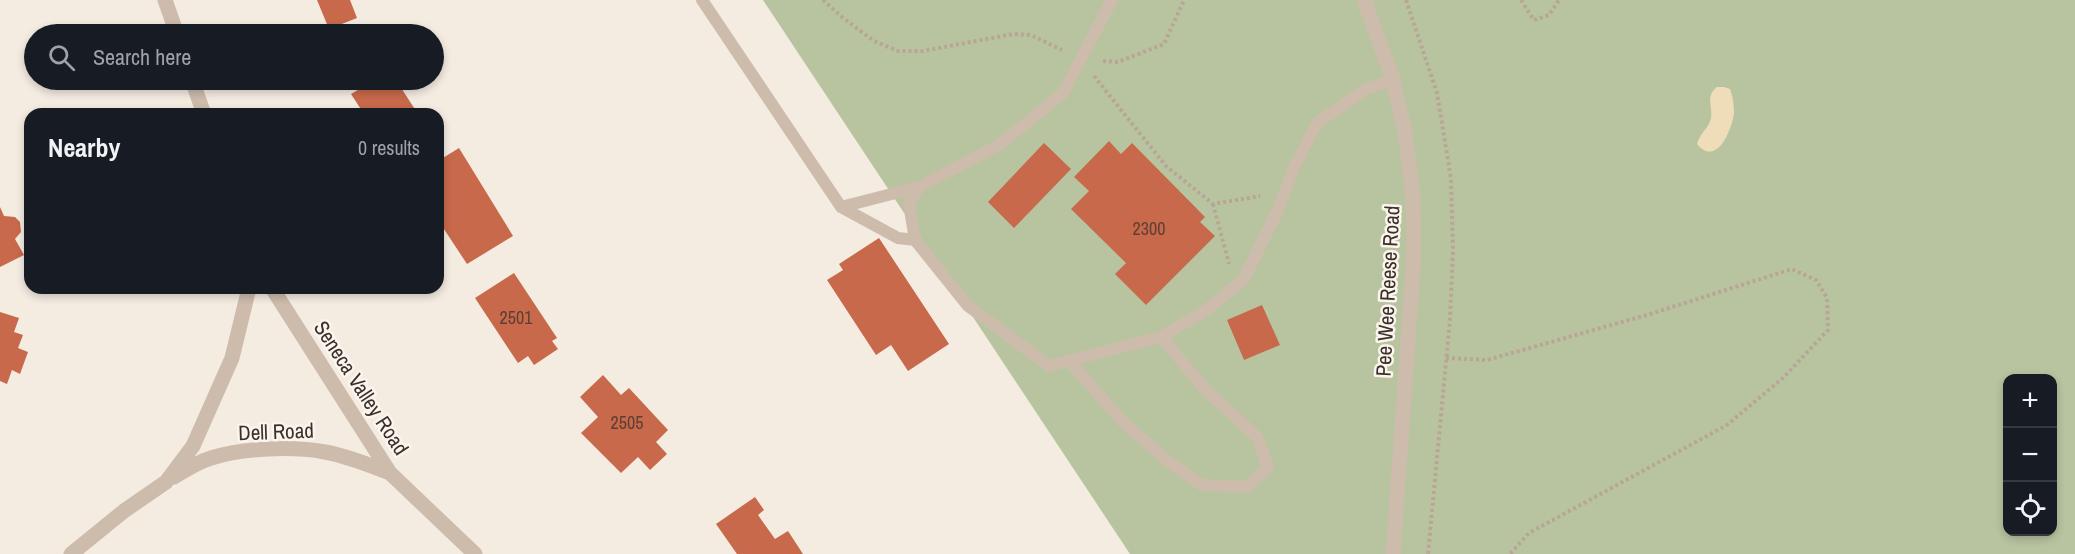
<!DOCTYPE html>
<meta charset="utf-8">
<style>
body{margin:0;font-family:"Archivo Narrow",sans-serif;background:#242831;color:#f1f3f6}
.controls{position:absolute;right:18px;bottom:18px;display:grid;overflow:hidden;border-radius:12px;box-shadow:0 3px 9px #0003}
.controls button{width:54px;height:54px;display:grid;place-items:center;padding:0;border:0;border-bottom:2px solid #363941;background:#171b24;color:#f1f3f6;font:30px sans-serif}
.list{margin:0;padding:0;list-style:none}
h2{display:flex;justify-content:space-between;align-items:center;height:78px;margin:0;padding:0 24px;font-size:26px}
h2 small{font-size:20px;font-weight:400;color:#9ea1a6}
.icon{flex:none;width:33px;height:33px;fill:none;stroke:currentColor;stroke-width:2;stroke-linecap:round;stroke-linejoin:round}
.map{position:relative;flex:none;width:2075px;height:554px;overflow:hidden}
.search{position:absolute;background:#171b24;box-shadow:0 3px 9px #0003;left:24px;top:24px;width:420px;height:66px;display:flex;align-items:center;gap:15px;box-sizing:border-box;padding:0 21px;border-radius:33px;color:#9ea1a6;font-size:22px}
.panel{position:absolute;background:#171b24;box-shadow:0 3px 9px #0003;left:24px;top:108px;width:420px;height:186px;border-radius:18px}
.map>svg:first-child{display:block}
.green{fill:#b8c4a0;fill-rule:evenodd}
.sand{fill:#efdcb8}
.building{fill:#c8694b}
.lines{fill:none;stroke-linecap:round;stroke-linejoin:round}
.path{stroke:#b9a596;stroke-width:4;stroke-dasharray:3 3;stroke-linecap:butt}
.service{stroke:#cdbbac;stroke-width:12}
.minor{stroke:#cdbbac;stroke-width:15}
.labels{text-anchor:middle;stroke-width:5;stroke-linejoin:round;paint-order:stroke}
.number-label{font-size:18px;fill:#5e3e33}
.street-label{font-size:21px;fill:#3b302b;stroke:#fbf5ee}
</style>
<div class="map">
<svg width="2075" height="554" viewBox="0 0 2075 554">
<rect width="100%" height="100%" fill="#f4ebe1"/>
<!-- green -->
<path class="green" d="M763,0H2075V554H1130ZM2008,378H2052V532H2008Z"/>
<!-- sand -->
<path class="sand" d="M1717,87H1724L1730,89C1733,97 1734,105 1734,113C1732,129 1717,168 1697,144C1699,134 1709,128 1711,118C1713,106 1705,96 1717,87Z"/>
<!-- building -->
<path class="building" d="M317,0H350L357,18L329,29Z
M406,24L412,34H389Z
M375,80H396L418,114H364L351,94Z
M1109,141L1121,154L1132,143L1205,217L1200,222L1215,236L1146,305L1115,274L1126,263L1071,209L1089,191L1074,177Z
M1044,143L1071,169L1014,228L988,202Z
M459,148L513,236L467,264L438,220V161Z
M0,207L4,216L15,217L20,222L21,232L15,239L24,255L0,267Z
M879,238L949,344L908,371L891,345L876,355L827,280L843,270L839,264Z
M514,273L557,338L552,341L558,349L534,365L528,356L518,363L475,298Z
M1262,305L1280,345L1244,360L1227,320Z
M0,312L19,318L14,332L23,335L18,348L28,352L20,374L12,370L7,384L0,381Z
M603,375L621,395L629,388L668,430L656,442L667,454L650,470L638,457L621,473L581,433L598,417L580,397Z
M755,497L764,510L758,515L775,539L788,531L803,554H737L716,524Z"/>
<g class="lines">
<!-- path -->
<path class="path" d="M823,0L843,18L874,41L898,51H923L1013,34L1031,35L1062,50
M1406,0L1437,93L1451,179L1453,250L1450,320L1428,554
M1521,0L1534,20L1549,15L1559,0
M1103,61L1118,62L1164,44L1184,0
M1094,76L1166,166L1213,204L1260,196
M1213,204L1229,264
M1446,358L1487,360L1647,315L1792,269L1816,280L1827,298L1828,330L1783,378L1727,425L1529,533L1510,554"/>
<!-- service -->
<path class="service" d="M702,0L841,207L898,238L915,240
M1112,0L1063,93L999,145L919,187L909,203L915,240L968,306L1049,366L1161,337L1205,311L1244,279L1278,210L1294,167L1317,123L1366,89L1392,80
M841,207L919,187
M1070,362L1122,421L1169,462L1202,485L1247,487L1268,467L1257,437L1206,390L1161,337"/>
<!-- minor -->
<path class="minor" d="M165,0L177,34
M1364,0L1392,77L1405,132L1413,197L1414,255L1393,554
M192,80L204,114
M272,288L390,473L475,554
M174,477C185,470 198,462 211,458C243,448 292,446 325,452C348,456 369,465 390,473
M71,554L124,511L166,482L193,446L232,358L249,288"/>
</g>
<g class="labels">
<!-- number labels -->
<g class="number-label">
<text x="1149" y="235">2300</text>
<text x="516" y="324">2501</text>
<text x="627" y="429">2505</text>
</g>
<!-- street labels -->
<g class="street-label">
<text transform="translate(1388 291) rotate(-87)" y="7">Pee Wee Reese Road</text>
<text transform="translate(361 388) rotate(57)" y="7">Seneca Valley Road</text>
<text transform="translate(276 432) rotate(-2)" y="7">Dell Road</text>
</g>
</g>
</svg>
<div class="controls">
<button>+</button>
<button>−</button>
<button><svg class="icon" aria-label="locate" viewBox="0 0 24 24"><circle cx="12" cy="12" r="6"/><path d="M12 2v4M12 18v4M2 12h4M18 12h4"/></svg></button>
</div>
<div class="search"><svg class="icon" aria-label="search" viewBox="0 0 24 24"><circle cx="10" cy="10" r="6"/><path d="M15 15l6 6"/></svg>Search here</div>
<section class="panel">
<h2>Nearby<small>0 results</small></h2>
<ul class="list">
</ul>
</section>
</div>
